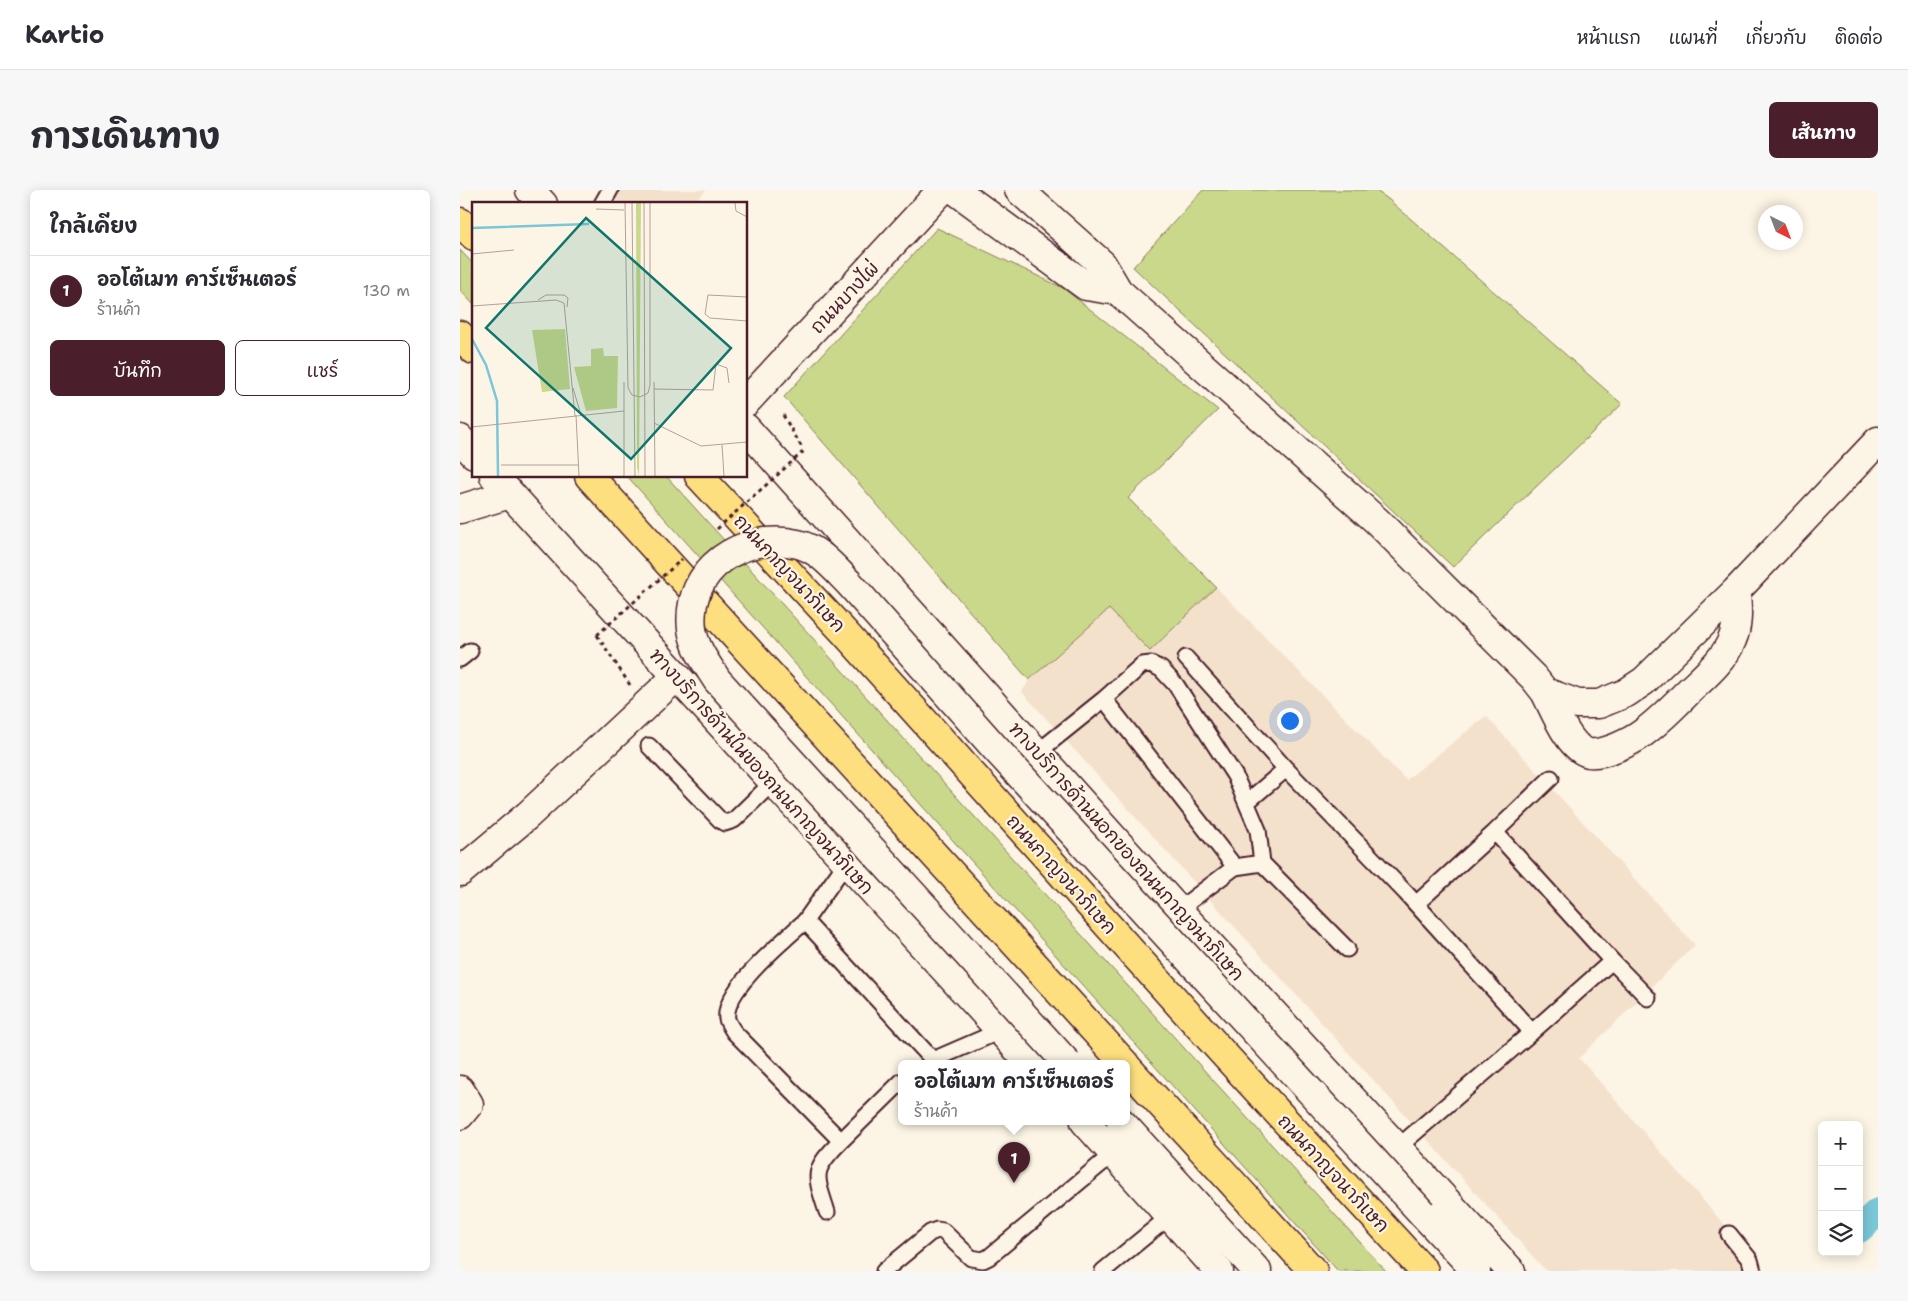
<!DOCTYPE html>
<html lang="th">
<meta charset="utf-8">
<style>
body{margin:0;font-family:"Shantell Sans","Playpen Sans Thai",sans-serif;background:#f7f7f7;color:#2b2b33}
.controls{position:absolute;right:15px;bottom:15px;display:grid;overflow:hidden;border-radius:8px;box-shadow:0 2px 12px #0003}
.controls button{width:45px;height:45px;display:grid;place-items:center;padding:0;border:0;border-bottom:1px solid #e1e1e2;background:#fff;color:#2b2b33;font:25px sans-serif}
.compass{position:absolute;left:1298px;top:15px;width:45px;height:45px;border-radius:50%;background:#fff;box-shadow:0 2px 12px #0003;rotate:138deg}
.you{position:absolute;left:829px;top:530px;width:18px;height:18px;margin:-12px;border:4px solid #fff;border-radius:50%;background:#1a73e8;box-shadow:0 0 0 8px #1a73e833}
.badge{display:grid;place-items:center;width:32px;height:32px;border-radius:50%;background:#4a1f2b;color:#fff;font-size:16px;font-weight:700}
.pin{position:absolute;translate:-50% -41px;filter:drop-shadow(0 1px 2px #0008)}
.pin::after{content:'';position:absolute;top:26px;width:18px;height:15px;background:inherit;clip-path:polygon(0 0,100% 0,50% 100%)}
.popup{position:absolute;left:438px;top:870px;width:232px;height:65px;box-sizing:border-box;display:grid;place-content:center;border-radius:8px;background:#fff;filter:drop-shadow(0 1px 4px #0005);font-size:16px;white-space:nowrap;color:#7c7c81}
.popup b{font-size:19px;color:#2b2b33}
.popup::after{content:'';position:absolute;left:50%;top:100%;margin-left:-10px;border:10px solid transparent;border-top-color:#fff}
.list{margin:0;padding:0;list-style:none}
h2{display:flex;justify-content:space-between;align-items:center;height:65px;margin:0;padding:0 20px;font-size:21px}
h2 small{font-size:16px;font-weight:400;color:#7c7c81}
.list li{display:grid;grid-template-columns:32px 1fr auto;gap:15px;align-items:center;box-sizing:border-box;height:70px;padding:0 20px;border-top:1px solid #e1e1e2}
.list b{display:block;font-size:19px;white-space:nowrap}
.list p{margin:0;font-size:16px;white-space:nowrap;color:#7c7c81}
.list em{font-size:16px;font-style:normal;color:#7c7c81}
.actions{display:flex;gap:10px;padding:15px 20px}
.actions a{flex:1;padding:11px 0;border:1px solid #4a1f2b;border-radius:8px;text-align:center;font-size:18px;color:#4a1f2b}
.actions .main{background:#4a1f2b;color:#fff}
.icon{flex:none;width:28px;height:28px;fill:none;stroke:currentColor;stroke-width:2;stroke-linecap:round;stroke-linejoin:round}
.map{position:relative;flex:none;width:1418px;height:1081px;overflow:hidden;border-radius:8px}
header{display:flex;align-items:center;gap:30px;box-sizing:border-box;height:70px;padding:0 25px;background:#fff;border-bottom:1px solid #e1e1e2}
header strong{font-size:24px}
nav{display:flex;gap:28px;margin-inline-start:auto;font-size:18px}
.intro{display:flex;align-items:center;justify-content:space-between;box-sizing:border-box;height:120px;padding:0 30px}
h1{margin:0;font-size:35px}
.button{padding:12px 22px;border-radius:8px;background:#4a1f2b;color:#fff;font-size:18px;font-weight:700}
main{display:flex;gap:30px;padding:0 30px}
aside{flex:1;background:#fff;border-radius:8px;box-shadow:0 2px 12px #0003}
.map>svg:first-child{display:block}
.built{fill:#f4e1cc}
.green{fill:#cad88b;stroke:#8a7c5b}
.lines{fill:none;stroke-linecap:round;stroke-linejoin:round}
.canal{stroke:#7ac7d8;stroke-width:28}
.service-casing{stroke:#4a1f2b;stroke-width:19}
.minor-casing{stroke:#4a1f2b;stroke-width:31}
.tertiary-casing{stroke:#4a1f2b;stroke-width:31}
.secondary-casing{stroke:#4a1f2b;stroke-width:31}
.trunk-casing{stroke:#4a1f2b;stroke-width:31}
.path{stroke:#4a1f2b;stroke-width:3;stroke-dasharray:4 4;stroke-linecap:butt}
.service{stroke:#fcf5e5;stroke-width:15}
.minor{stroke:#fcf5e5;stroke-width:28}
.tertiary{stroke:#fcf5e5;stroke-width:28}
.secondary{stroke:#fcf5e5;stroke-width:28}
.trunk{stroke:#fedf80;stroke-width:28}
.secondary-bridge-casing{stroke:#4a1f2b;stroke-width:31;stroke-linecap:butt}
.path-bridge{stroke:#4a1f2b;stroke-width:3;stroke-dasharray:4 4;stroke-linecap:butt}
.secondary-bridge{stroke:#fcf5e5;stroke-width:28}
.labels{text-anchor:middle;stroke-width:4.5;stroke-linejoin:round;paint-order:stroke}
.street-label{font-size:19px;fill:#4a1f2b;stroke:#fcf5e5}
.inset-river{fill:none;stroke:#7ac7d8;stroke-width:2.5}
.inset-road{fill:none;stroke:#b59f9b;stroke-width:1}
.view{fill:#0f766e;fill-opacity:0.15;stroke:#0f766e;stroke-width:2.5}
.inset-edge{fill:none;stroke:#4a1f2b;stroke-width:2.5}
</style>
<header>
<strong>Kartio</strong>
<nav><a>หน้าแรก</a><a>แผนที่</a><a>เกี่ยวกับ</a><a>ติดต่อ</a></nav>
</header>
<div class="intro"><h1>การเดินทาง</h1><a class="button">เส้นทาง</a></div>
<main>
<aside>
<h2>ใกล้เคียง<small></small></h2>
<ul class="list">
<li><span class="badge">1</span><div><b>ออโต้เมท คาร์เซ็นเตอร์</b><p>ร้านค้า</p></div><em>130 m</em></li>
</ul>
<div class="actions"><a class="main">บันทึก</a><a>แชร์</a></div>
</aside>
<div class="map">
<svg width="1418" height="1081" viewBox="0 0 1418 1081">
<rect width="100%" height="100%" fill="#fcf5e5"/>
<filter id="ink" filterUnits="userSpaceOnUse"><feTurbulence type="fractalNoise" baseFrequency=".02" numOctaves="2"/><feDisplacementMap in="SourceGraphic" scale="10" xChannelSelector="R" yChannelSelector="G"/><feConvolveMatrix kernelMatrix="1 2 1 2 8 2 1 2 1" color-interpolation-filters="sRGB"/></filter>
<g filter="url(#ink)">
<!-- built -->
<path class="built" d="M146,0H246L234,14H158Z
M756,397L946,590L1026,526L1235,755L1119,868L1305,1081H1086L562,502L569,490L649,419L690,461Z"/>
<!-- green -->
<path class="green" d="M743,0H915L928,9L1162,214L993,377L673,77Z
M477,38L603,98L758,220L668,308L756,397L690,461L649,419L569,490L324,207Z
M0,60L14,75V115L0,100Z
M167,286H206L926,1081H878Z"/>
<g class="lines">
<!-- canal -->
<path class="canal" d="M1399,1039L1418,1022"/>
<defs>
<path id="service" d="M142,14L150,0
M726,468L826,579L946,703L1072,842L937,958
M0,469L10,461
M644,509L682,475L691,474L701,479L716,495L775,586L798,640L802,673
M189,556L260,630L265,633L274,630L313,592
M578,562L644,509L775,677L718,720
M1091,588L1035,642L1152,771
M787,612L826,579
M386,673L345,731L473,870L540,841
M775,677L802,673L887,759
M956,714L1035,642
M345,731C325,750 262,800 267,829C268,833 272,839 274,842L381,951L442,891
M1072,842L1152,771L1188,808
M367,1022C355,984 351,981 381,951
M1269,1044L1290,1070L1293,1081
M424,1081L470,1043L477,1040L483,1041L511,1068L523,1070L529,1067L654,963
M643,1081L710,1026"/>
<path id="minor" d="M495,0L626,96L658,101
M559,0L642,74L658,101L917,331L1074,488L1085,502L1118,514H1139L1166,503L1184,491L1276,401L1418,251
M1085,502C1094,519 1109,559 1129,563C1144,565 1171,552 1183,543C1198,532 1212,518 1225,505C1242,488 1263,472 1272,450C1279,434 1277,417 1276,401
M0,682L68,625L216,487
M0,900L9,914L0,925"/>
<path id="tertiary" d="M286,212L482,0
M0,319L50,304"/>
<path id="secondary" d="M70,0L83,14
M286,238L718,720L1051,1081
M0,249L14,264
M34,286L571,874
M625,932L759,1081
M661,932L797,1081
M962,1023L1016,1081"/>
<path id="trunk" d="M0,32L14,46
M0,145L14,160
M129,286L665,874
M239,286L385,443L761,861L964,1081
M666,876L853,1081"/>
</defs>
<!-- service casing -->
<use href="#service" class="service-casing"/>
<!-- minor casing -->
<use href="#minor" class="minor-casing"/>
<!-- tertiary casing -->
<use href="#tertiary" class="tertiary-casing"/>
<!-- secondary casing -->
<use href="#secondary" class="secondary-casing"/>
<!-- trunk casing -->
<use href="#trunk" class="trunk-casing"/>
<!-- path -->
<path class="path" d="M323,225L341,256
M137,445L170,495"/>
<!-- service -->
<use href="#service" class="service"/>
<!-- minor -->
<use href="#minor" class="minor"/>
<!-- tertiary -->
<use href="#tertiary" class="tertiary"/>
<!-- secondary -->
<use href="#secondary" class="secondary"/>
<!-- trunk -->
<use href="#trunk" class="trunk"/>
<defs>
<path id="secondary-bridge" d="M608,874L257,490C247,474 235,459 232,439C225,379 283,341 338,354C359,359 375,379 389,393L535,558L962,1023"/>
</defs>
<!-- secondary-bridge casing -->
<use href="#secondary-bridge" class="secondary-bridge-casing"/>
<!-- path-bridge -->
<path class="path-bridge" d="M257,339L344,261
M137,445L222,369"/>
<!-- secondary-bridge -->
<use href="#secondary-bridge" class="secondary-bridge"/>
</g>
</g>
<g class="labels">
<!-- street labels -->
<g class="street-label">
<text transform="translate(384 107) rotate(-47)" y="7">ถนนบางไผ่</text>
<text transform="translate(330 383) rotate(47)" y="7">ถนนกาญจนาภิเษก</text>
<text transform="translate(302 581) rotate(48)" y="7">ทางบริการด้านในของถนนกาญจนาภิเษก</text>
<text transform="translate(667 661) rotate(48)" y="7">ทางบริการด้านนอกของถนนกาญจนาภิเษก</text>
<text transform="translate(602 684) rotate(48)" y="7">ถนนกาญจนาภิเษก</text>
<text transform="translate(874 983) rotate(47)" y="7">ถนนกาญจนาภิเษก</text>
</g>
</g>
<!-- overview -->
<g transform="translate(12 12)">
<rect width="275" height="275" fill="#fcf5e5"/>
<path d="M164,1H169L167,274L165,265ZM93,127L98,187L70,190L60,128ZM131,146L132,154H146L145,206L114,209L102,165L119,164V147Z" fill="#cad88b"/>
<path class="inset-river" d="M0,26L117,22M0,137L14,163L25,199L26,274"/>
<path class="inset-road" d="M153,1L156,186L160,193L168,195L176,191L178,183V1M160,1L163,274M172,1L173,274M263,1L264,9L275,15M124,7L152,8M0,52L42,48M275,95L236,93L233,112L238,116L275,119M66,98L74,93H92L96,96L95,105M0,104L84,98L92,101L103,214M152,180V274M182,180L183,274M101,186L109,213M182,187L241,188L244,162L255,166L257,181M104,213L107,274M182,221L229,244L275,240M0,225L152,209M250,243L252,274M29,263H106"/>
<path class="view" d="M114,16L259,146L159,257L14,126Z"/>
<rect width="275" height="275" class="inset-edge"/>
</g>
</svg>
<div class="controls">
<button>+</button>
<button>−</button>
<button><svg class="icon" aria-label="layers" viewBox="0 0 24 24"><path d="M12 4l9 5-9 5-9-5zM3 14l9 5 9-5"/></svg></button>
</div>
<svg class="compass" viewBox="-18 -18 36 36"><path d="M0-13l5 13h-10z" fill="#e53935"/><path d="M0 13l5-13h-10z" fill="#7c7c81"/></svg>
<div class="you"></div>
<div class="pin badge" style="left:554px;top:993px">1</div>
<div class="popup"><b>ออโต้เมท คาร์เซ็นเตอร์</b>ร้านค้า</div>
</div>
</main>
